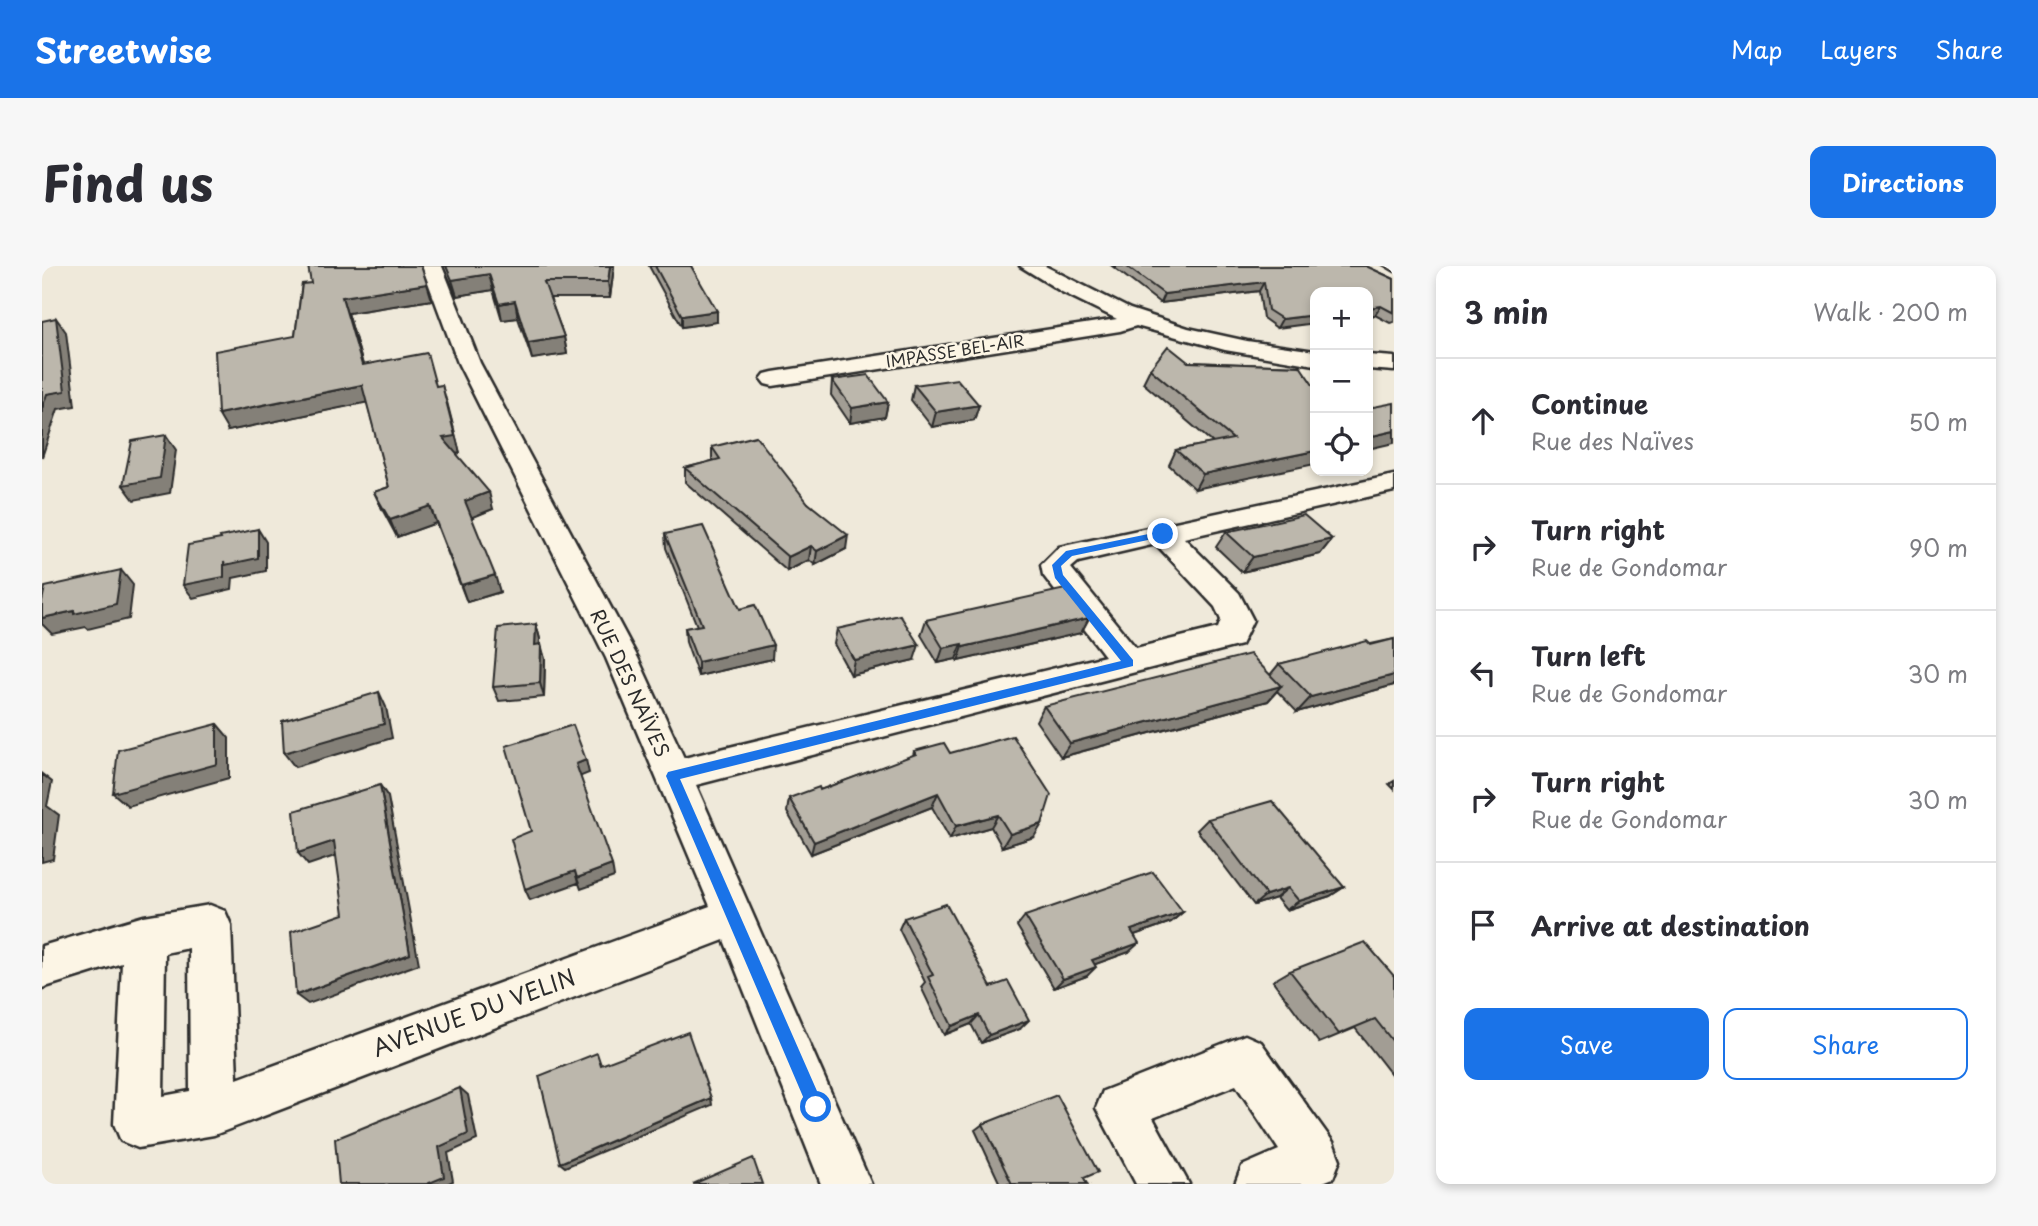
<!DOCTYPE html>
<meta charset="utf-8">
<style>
body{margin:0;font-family:"Playpen Sans",sans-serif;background:#f7f7f7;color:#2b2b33}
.controls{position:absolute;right:21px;top:21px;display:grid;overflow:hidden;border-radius:14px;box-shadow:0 4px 10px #0003}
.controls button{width:63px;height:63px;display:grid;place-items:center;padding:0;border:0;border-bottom:2px solid #e1e1e2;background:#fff;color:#2b2b33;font:35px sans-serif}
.stop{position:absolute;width:21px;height:21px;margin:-16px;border:5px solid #1a73e8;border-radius:50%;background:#fff}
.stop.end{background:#1a73e8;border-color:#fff;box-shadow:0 2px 7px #0008}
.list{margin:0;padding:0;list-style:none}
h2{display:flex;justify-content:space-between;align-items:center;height:91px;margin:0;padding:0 28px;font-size:30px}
h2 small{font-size:23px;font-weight:400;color:#7c7c81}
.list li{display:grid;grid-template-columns:46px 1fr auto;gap:21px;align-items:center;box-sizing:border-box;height:126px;padding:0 28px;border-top:2px solid #e1e1e2}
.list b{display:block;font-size:26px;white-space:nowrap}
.list p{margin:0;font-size:23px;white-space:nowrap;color:#7c7c81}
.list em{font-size:23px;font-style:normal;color:#7c7c81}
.actions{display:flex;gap:14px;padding:21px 28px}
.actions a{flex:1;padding:16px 0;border:2px solid #1a73e8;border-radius:14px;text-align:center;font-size:24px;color:#1a73e8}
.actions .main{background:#1a73e8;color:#fff}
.icon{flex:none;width:38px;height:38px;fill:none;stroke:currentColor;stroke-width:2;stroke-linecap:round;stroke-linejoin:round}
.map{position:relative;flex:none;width:1352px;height:918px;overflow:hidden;border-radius:14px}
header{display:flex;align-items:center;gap:42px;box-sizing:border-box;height:98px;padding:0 35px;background:#1a73e8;color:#fff}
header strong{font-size:33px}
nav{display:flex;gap:38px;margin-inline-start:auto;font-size:24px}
.intro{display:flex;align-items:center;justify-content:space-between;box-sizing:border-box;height:168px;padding:0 42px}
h1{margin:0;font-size:49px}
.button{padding:18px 32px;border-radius:14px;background:#1a73e8;color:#fff;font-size:24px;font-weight:700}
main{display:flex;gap:42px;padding:0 42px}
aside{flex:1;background:#fff;border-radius:14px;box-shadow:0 4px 10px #0003}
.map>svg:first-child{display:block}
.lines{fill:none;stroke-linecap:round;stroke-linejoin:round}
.street-casing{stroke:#2b2b2b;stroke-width:5}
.street{fill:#fcf5e5;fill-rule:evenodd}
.wall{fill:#a29d94;stroke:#2b2b2b;stroke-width:2}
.shaded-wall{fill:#848078;stroke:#2b2b2b;stroke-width:2}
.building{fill:#bcb7ac;stroke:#2b2b2b;stroke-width:2}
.route{fill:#1a73e8}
.labels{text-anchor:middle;stroke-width:5;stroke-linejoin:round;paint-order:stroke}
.far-street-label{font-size:16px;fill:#2b2b2b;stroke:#fcf5e5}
.street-label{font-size:19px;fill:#2b2b2b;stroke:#fcf5e5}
.near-street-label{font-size:23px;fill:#2b2b2b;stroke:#fcf5e5}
</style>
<header>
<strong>Streetwise</strong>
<nav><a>Map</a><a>Layers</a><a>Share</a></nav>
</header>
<div class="intro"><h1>Find us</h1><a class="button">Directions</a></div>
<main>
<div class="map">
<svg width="1352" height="918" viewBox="0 0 1352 918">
<rect width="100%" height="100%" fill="#efe9da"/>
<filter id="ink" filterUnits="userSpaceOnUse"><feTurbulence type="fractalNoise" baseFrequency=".0143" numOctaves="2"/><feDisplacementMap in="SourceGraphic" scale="14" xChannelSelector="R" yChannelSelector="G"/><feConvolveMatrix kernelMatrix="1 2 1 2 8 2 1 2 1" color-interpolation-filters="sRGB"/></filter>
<g filter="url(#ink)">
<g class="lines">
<defs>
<path id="street" d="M380,0H400L438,97L596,392L642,492L1063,390L1001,309L999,299L1017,281L1352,209V225L1142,272L1197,327L1211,354L1199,379L654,519L829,918H779L682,674L172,869L96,882L79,875L72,858L80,697L0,722V680L102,650L168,639L183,645L189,659L195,813L668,640L564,392L416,97ZM1114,278L1173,341L1179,354L1176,362L1094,382L1029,302L1036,296ZM147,682L148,825L121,830L123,687Z
M978,0H1003L1088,43L1146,62L1205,75L1273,85V99L1183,84L1094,60L1078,65L731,120L723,118L719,113L723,108L731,106L1075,53L1020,26Z
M1326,89L1352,91V105L1326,103Z
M1203,769L1219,776L1291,876L1298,894L1291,912L1276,918H1193L1200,900L1237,884L1194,819L1111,852L1147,918H1094L1054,842L1061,825Z"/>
</defs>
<!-- street casing -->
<use href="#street" class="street-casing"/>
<!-- street -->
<use href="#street" class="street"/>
</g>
<!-- wall -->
<path class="wall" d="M401,0H572L568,32H508L522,71L525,88L490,93L476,52L460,54L451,24L415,30Z
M607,0H649L675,56L640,61Z
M1070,0H1324L1352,13V56L1348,57L1333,49L1326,50V26L1235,62L1221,52L1217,25L1118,37Z
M1342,0H1352V6Z
M260,18L390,34L306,47L321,99L394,120L405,136L418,187L414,188L451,243L429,252L458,326L425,336L394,257L355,271L340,243L332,226L347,221L325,136L186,165L253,70Z
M1146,96L1258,100L1153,223L1127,199L1134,184L1171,177L1101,117L1108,103Z
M790,114L846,136L843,151L808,157L789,129Z
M872,119L937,139L932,154L890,161L869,134Z
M670,181L766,237L804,283L773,299L767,294L745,305L643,216V202L670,195Z
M1184,266L1290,273L1278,288L1200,306L1174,281Z
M623,268L698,343L730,393L656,410L644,376L643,362L655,360L624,282Z
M1047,352L1039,367L916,395L914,393L896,397L879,369L884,354Z
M494,358L498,373V378L503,393L502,431L457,435L451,421Z
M795,363L872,394L809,409L792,378Z
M1352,373V419L1255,446L1235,425L1226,435L1019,491L994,455L1002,440L1228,409L1237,398Z
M872,485L908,487L992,571L960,581L949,561L908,573L890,541L769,588L745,546L747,532L778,524L871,490Z
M1352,515V523L1347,518Z
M1166,553L1302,621L1288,630L1244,644L1234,632L1212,639L1155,564Z
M1141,646L1129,656L1092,669L1087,686L1053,698L1045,710L1012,722L975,660L983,650Z
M862,652L949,721L978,763L939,777L929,758L902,769L879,721L883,716L857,663Z
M1248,705L1352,710V812L1313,762L1277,777L1231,715Z
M941,858L1045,918H958L933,864Z"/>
<!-- shaded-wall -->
<path class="shaded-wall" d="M568,0H572L568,32L566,16Z
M447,8L451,24L415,30L410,14Z
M1222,16L1217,25L1118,37L1122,28Z
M385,18L390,34L306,47L326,116L320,99L300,31Z
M473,35L476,52L460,54L457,38Z
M1339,40L1333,49L1326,50V42Z
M675,45V56L640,61V50Z
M1273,49V57L1235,62L1240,53Z
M14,52L24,66L33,140L16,143L0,191V143Z
M522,71L525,88L490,93L486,77Z
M320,119L327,136L186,165L176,148Z
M400,119L418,187L406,190L401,172Z
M846,136L843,151L808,157L810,142Z
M937,139L932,154L890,161L894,146Z
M1352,165V177L1326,183V171Z
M124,169L134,184L128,227L92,234L81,219Z
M1273,185V198L1153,223L1161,208Z
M447,226L451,243L428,252L423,235Z
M388,240L394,257L355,271L348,254Z
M216,263L224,276V305L191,312V311L190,323L151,332L141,319L182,295Z
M806,269L804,283L773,299L775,285Z
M1290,273L1278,288L1200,306L1211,291Z
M769,280L767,294L745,305L746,291Z
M79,304L91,319L87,353L46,363L44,361L10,368L0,358V352L32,345Z
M453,309L458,326L425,336L419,319Z
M1047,352L1039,367L916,395L921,381Z
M494,358L498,373L497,393L493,379Z
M499,378L503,393L502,431L498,417Z
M920,378L914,393L896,397L901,382Z
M731,379L730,393L656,410V396Z
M877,379L872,394L809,409L812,394Z
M1352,409V419L1255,446L1269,431Z
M1239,420L1226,435L1019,491L1028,477Z
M337,426L344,441L350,472L253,501L242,487Z
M175,458L187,472V512L86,540L71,527Z
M544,494L547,507L537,511L534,498Z
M0,508L10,516L5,540L17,549L11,593L0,596Z
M338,519L346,531L377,698L266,738L254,729L368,688Z
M896,527L890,541L769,588L772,576Z
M956,549L949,561L908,573L914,560Z
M1000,558L992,571L960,581L968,568Z
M292,575L302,587L266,599L256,587Z
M570,599L572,611L539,623L535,612Z
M533,605L536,617L488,634L483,623Z
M1302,621L1288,630L1244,644L1257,635Z
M1246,622L1234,632L1212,639L1224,629Z
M1141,646L1129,656L1078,674L1089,664Z
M1097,677L1087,686L1040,703L1050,694Z
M1054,701L1045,710L1012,722L1021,713Z
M937,749L929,758L902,769L910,760Z
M987,754L978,763L939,777L947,769Z
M418,822L426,829L435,874L406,887L411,915L405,918H385L397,881Z
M669,832L670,839L523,901L518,897Z"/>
<!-- building -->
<path class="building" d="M266,0H379L385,18L300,31L320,99L385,87L394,120L400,119L413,170L401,172L447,226L423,235L453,309L419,319L388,240L348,254L332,226L347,221L320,119L176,148L173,85L253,70L260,18L269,17Z
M404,0H568L566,16H502L522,71L486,77L473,35L457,38L447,8L410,14Z
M613,0H649L675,45L640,50Z
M1084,0H1324L1352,13V47L1339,40L1326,42V26H1273V49L1240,53L1226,44L1222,16L1122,28Z
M14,52L23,125L5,128L0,143V55Z
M1126,80L1146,96L1258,100L1273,122V185L1161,208L1134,184L1191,173L1108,103Z
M826,109L846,136L810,142L790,114Z
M915,113L937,139L894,146L872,119Z
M1352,137V165L1326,171V142Z
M124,169L118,212L81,219L90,175Z
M714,170L766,237L806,269L775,285L769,280L746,291L643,202L678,193L670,181Z
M1262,249L1290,273L1211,291L1184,266Z
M661,260L698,343L713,339L731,379L656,396L643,362L660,359L623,268Z
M216,263V292L183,299L182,295V311L141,319L146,279L179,273L178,271Z
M79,304L74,338L32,348V345L0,352V335L3,321Z
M1023,323L1047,352L921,381L920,378L901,382L884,354Z
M858,349L877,379L812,394L795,363Z
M494,358L493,379L499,378L498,417L451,421L456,362Z
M1352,373V409L1269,431L1237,398L1325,375L1329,379Z
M1208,388L1239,420L1028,477L1002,440Z
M337,426L342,458L242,487L240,455Z
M175,458V498L71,527L76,484Z
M531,459L544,494L534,498L570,599L535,612L533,605L483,623L469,573L489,565L464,480Z
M971,470L1009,529L1000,558L968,568L956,549L914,560L896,527L772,576L747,532L777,521L778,524L874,488L872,485L902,477L908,487Z
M338,519L368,688L254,729L249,666L302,648L292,575L256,587L252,545Z
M1230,535L1302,621L1257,635L1246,622L1224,629L1166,553Z
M1111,606L1141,646L1089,664L1097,677L1050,694L1054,701L1021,713L983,650Z
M904,638L949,721L966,715L987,754L947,769L937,749L910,760L886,711L891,709L862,652Z
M1323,676L1352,710V777L1333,753L1297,768L1248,705Z
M646,766L669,832L518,897L497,810L555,787L559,799Z
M418,822L426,868L397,881L402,911L385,918H297L293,873Z
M1015,829L1056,906L1042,912L1045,918H970L941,858Z
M711,892L720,918H651Z"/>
</g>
<!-- route -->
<path class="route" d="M1121,265L1125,266V270L1030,290L1019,300L1021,309L1091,394V400L638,513L782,841L779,847L774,849L768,847L624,510L626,506L1079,395L1013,312L1010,299L1024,285Z"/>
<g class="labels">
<!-- far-street labels -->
<g class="far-street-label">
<text transform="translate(913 85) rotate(-9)" y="6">IMPASSE BEL-AIR</text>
</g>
<!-- street labels -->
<g class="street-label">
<text transform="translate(588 417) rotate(65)" y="7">RUE DES NAÏVES</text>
</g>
<!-- near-street labels -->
<g class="near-street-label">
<text transform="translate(432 747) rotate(-20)" y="8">AVENUE DU VELIN</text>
</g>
</g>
</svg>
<div class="controls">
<button>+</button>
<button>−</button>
<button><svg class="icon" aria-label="locate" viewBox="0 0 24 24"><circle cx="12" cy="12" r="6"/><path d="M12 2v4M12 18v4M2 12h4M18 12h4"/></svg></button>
</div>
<div class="stop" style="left:774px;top:841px"></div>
<div class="stop end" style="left:1121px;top:268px"></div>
</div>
<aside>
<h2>3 min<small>Walk · 200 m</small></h2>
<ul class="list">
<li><svg class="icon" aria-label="ahead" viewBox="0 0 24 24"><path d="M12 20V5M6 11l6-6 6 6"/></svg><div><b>Continue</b><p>Rue des Naïves</p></div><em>50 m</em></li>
<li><svg class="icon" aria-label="right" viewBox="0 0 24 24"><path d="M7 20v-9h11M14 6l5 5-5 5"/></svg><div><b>Turn right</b><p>Rue de Gondomar</p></div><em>90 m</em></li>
<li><svg class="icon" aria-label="left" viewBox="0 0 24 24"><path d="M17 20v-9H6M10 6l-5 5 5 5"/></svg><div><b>Turn left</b><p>Rue de Gondomar</p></div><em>30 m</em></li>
<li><svg class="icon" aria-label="right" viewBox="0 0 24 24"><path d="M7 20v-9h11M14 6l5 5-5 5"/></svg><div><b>Turn right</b><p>Rue de Gondomar</p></div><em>30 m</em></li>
<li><svg class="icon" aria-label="arrive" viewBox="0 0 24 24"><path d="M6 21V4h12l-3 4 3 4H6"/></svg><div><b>Arrive at destination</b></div></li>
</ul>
<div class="actions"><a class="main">Save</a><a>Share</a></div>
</aside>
</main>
